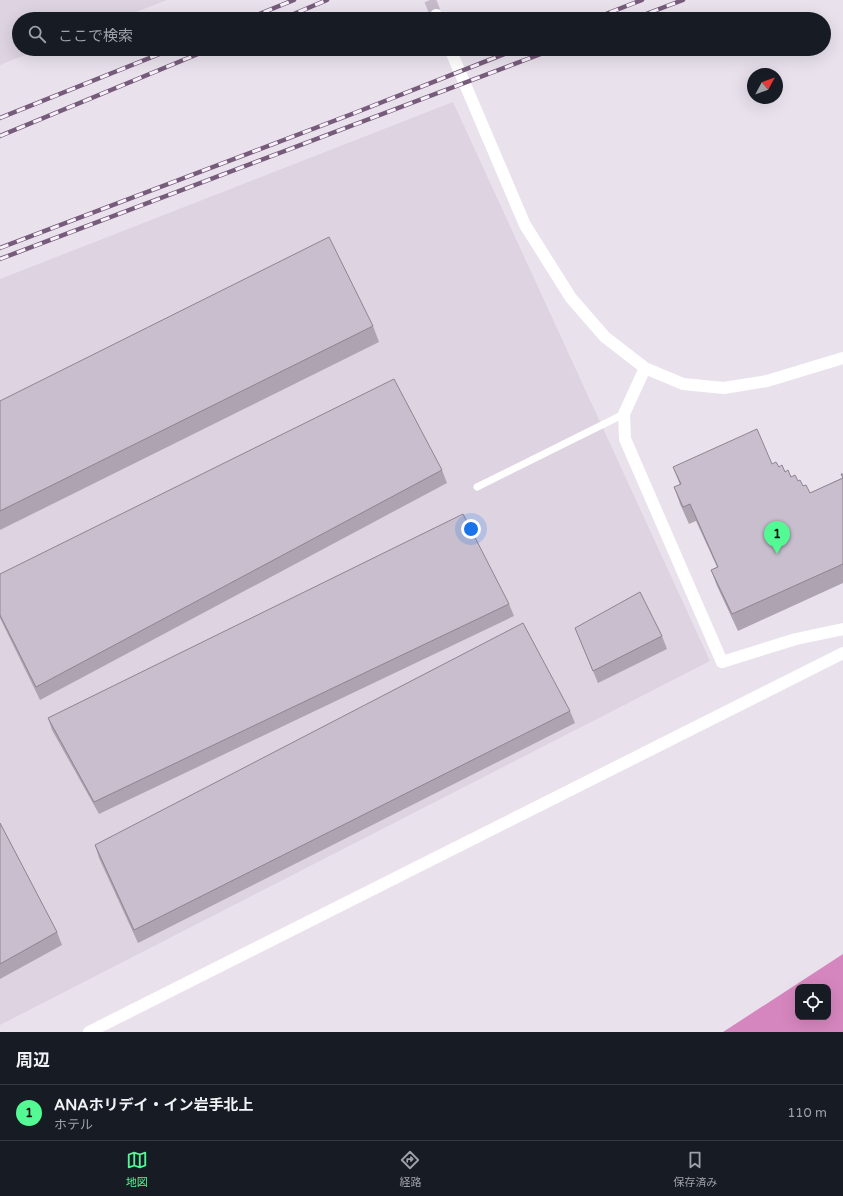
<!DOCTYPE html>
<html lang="ja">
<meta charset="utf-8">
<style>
body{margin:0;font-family:"Varela Round","Noto Sans JP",sans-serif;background:#20242c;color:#f1f3f6}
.controls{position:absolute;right:12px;bottom:12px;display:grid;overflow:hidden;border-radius:8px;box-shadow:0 4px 16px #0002}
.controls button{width:36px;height:36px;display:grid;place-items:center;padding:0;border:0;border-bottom:1px solid #363941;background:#171b24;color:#f1f3f6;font:20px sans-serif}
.compass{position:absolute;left:747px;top:68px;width:36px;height:36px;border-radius:50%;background:#171b24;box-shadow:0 4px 16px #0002;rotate:49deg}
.you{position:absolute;left:471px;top:529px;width:14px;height:14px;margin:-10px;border:3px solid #fff;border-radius:50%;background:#1a73e8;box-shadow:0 0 0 6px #1a73e833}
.badge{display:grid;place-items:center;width:26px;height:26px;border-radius:50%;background:#53fa94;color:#111;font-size:13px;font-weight:700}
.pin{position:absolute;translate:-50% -33px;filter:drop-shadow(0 1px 2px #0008)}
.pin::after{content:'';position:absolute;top:21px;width:14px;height:12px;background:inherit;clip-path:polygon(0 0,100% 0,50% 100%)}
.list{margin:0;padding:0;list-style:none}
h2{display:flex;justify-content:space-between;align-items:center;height:52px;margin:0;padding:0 16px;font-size:17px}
h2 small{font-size:13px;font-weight:400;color:#9ea1a6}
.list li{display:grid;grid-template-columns:26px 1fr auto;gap:12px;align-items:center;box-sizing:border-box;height:56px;padding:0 16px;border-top:1px solid #363941}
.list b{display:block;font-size:15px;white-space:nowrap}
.list p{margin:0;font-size:13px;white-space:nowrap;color:#9ea1a6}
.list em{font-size:13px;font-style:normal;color:#9ea1a6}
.icon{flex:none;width:22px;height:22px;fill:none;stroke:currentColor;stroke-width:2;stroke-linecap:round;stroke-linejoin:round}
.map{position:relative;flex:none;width:843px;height:1032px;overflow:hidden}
.search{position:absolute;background:#171b24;box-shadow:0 4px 16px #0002;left:12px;right:12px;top:12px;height:44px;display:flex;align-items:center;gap:10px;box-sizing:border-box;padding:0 14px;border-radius:22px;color:#9ea1a6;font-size:15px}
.sheet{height:108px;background:#171b24}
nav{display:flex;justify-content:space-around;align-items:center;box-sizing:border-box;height:56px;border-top:1px solid #363941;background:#171b24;font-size:11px;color:#9ea1a6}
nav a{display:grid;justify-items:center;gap:2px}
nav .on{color:#53fa94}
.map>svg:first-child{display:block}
.built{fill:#ddd3e1}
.water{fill:#d586be;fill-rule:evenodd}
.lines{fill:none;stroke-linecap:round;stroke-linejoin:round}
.secondary-tunnel{stroke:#c6bbca;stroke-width:12;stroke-dasharray:12 6;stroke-linecap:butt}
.lane{stroke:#fff;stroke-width:7}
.street{stroke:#fff;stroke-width:12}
.secondary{stroke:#fff;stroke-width:12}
.rail-casing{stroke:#775b7b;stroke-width:4.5}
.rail{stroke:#f7f2f9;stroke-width:3;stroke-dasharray:9;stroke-linecap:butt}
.wall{fill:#ada3b1}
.building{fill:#c9bece;stroke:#8d8590}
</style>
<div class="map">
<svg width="843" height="1032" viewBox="0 0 843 1032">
<rect width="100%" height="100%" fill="#e9e2ed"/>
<!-- built -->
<path class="built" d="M0,0H167L118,19H19V49H40L0,65Z
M453,102L710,661L0,1025V279Z"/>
<!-- water -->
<path class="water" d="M843,954V1032H723ZM798,987H828V1017H798Z"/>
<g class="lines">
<!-- secondary-tunnel -->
<path class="secondary-tunnel" d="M430,0L436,15"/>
<!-- lane -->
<path class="lane" d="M477,487L624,414"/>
<!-- street -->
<path class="street" d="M722,662L796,639L843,629
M89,1032L843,653"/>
<!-- secondary -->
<path class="secondary" d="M436,15L437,19
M450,49L525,225L571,298L605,337L645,368L683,384L724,388L767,381L843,358
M645,368L624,414L625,439L722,662"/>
<defs>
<path id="rail" d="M247,19L294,0
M282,19L327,0
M593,19L642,0
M633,19L683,0
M0,118L172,49
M0,136L210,49
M0,248L352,114L517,49
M0,259L554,49"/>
</defs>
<!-- rail casing -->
<use href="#rail" class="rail-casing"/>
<!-- rail -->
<use href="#rail" class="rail"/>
</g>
<!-- wall -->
<path class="wall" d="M373,326L379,342L0,530V401Z
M772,464L779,467L798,481L810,493L842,478L843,474V583L738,631L717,586L711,570L717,567L696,521L689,524L680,504L674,487L680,485L673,467Z
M442,470L447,483L40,700L0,618V574Z
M509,604L514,616L99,814L52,730L48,718Z
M575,628L662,636L667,649L598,683L580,640Z
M570,711L575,723L138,943L99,858L95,845Z
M0,823L57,932L62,945L0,979Z"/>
<!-- building -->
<path class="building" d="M329,237L373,326L0,511V401Z
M394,379L442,470L36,687L0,615V574Z
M757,429L772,464L776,462L779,467L782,465L785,472L788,470L791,477L795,475L798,481L800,480L803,486L806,485L810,493L843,478L841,474H843V564L732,614L711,570L718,567L690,504L683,507L674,487L681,484L673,467Z
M463,514L509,604L94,802L48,718Z
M640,592L662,636L593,671L575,628Z
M523,623L570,711L134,930L95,845Z
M0,823L57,932L0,964Z"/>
</svg>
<div class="controls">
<button><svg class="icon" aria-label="locate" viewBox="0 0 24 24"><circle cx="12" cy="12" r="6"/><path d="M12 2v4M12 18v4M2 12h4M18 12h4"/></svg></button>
</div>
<svg class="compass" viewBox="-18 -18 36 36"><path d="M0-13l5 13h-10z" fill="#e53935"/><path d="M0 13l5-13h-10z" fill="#9ea1a6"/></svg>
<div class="you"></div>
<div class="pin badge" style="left:777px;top:554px">1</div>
<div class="search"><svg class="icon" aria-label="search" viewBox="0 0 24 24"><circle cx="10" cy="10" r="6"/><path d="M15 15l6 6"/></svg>ここで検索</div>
</div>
<section class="sheet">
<h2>周辺<small></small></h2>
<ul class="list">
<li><span class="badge">1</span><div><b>ANAホリデイ・イン岩手北上</b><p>ホテル</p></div><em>110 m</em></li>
</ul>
</section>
<nav>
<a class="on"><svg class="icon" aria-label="map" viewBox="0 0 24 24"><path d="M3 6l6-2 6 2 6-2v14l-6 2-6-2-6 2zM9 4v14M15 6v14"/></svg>地図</a>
<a><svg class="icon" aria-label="directions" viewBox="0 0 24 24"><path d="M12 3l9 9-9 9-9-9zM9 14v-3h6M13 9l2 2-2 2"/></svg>経路</a>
<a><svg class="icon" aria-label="saved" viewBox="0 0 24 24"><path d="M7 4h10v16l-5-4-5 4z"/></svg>保存済み</a>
</nav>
